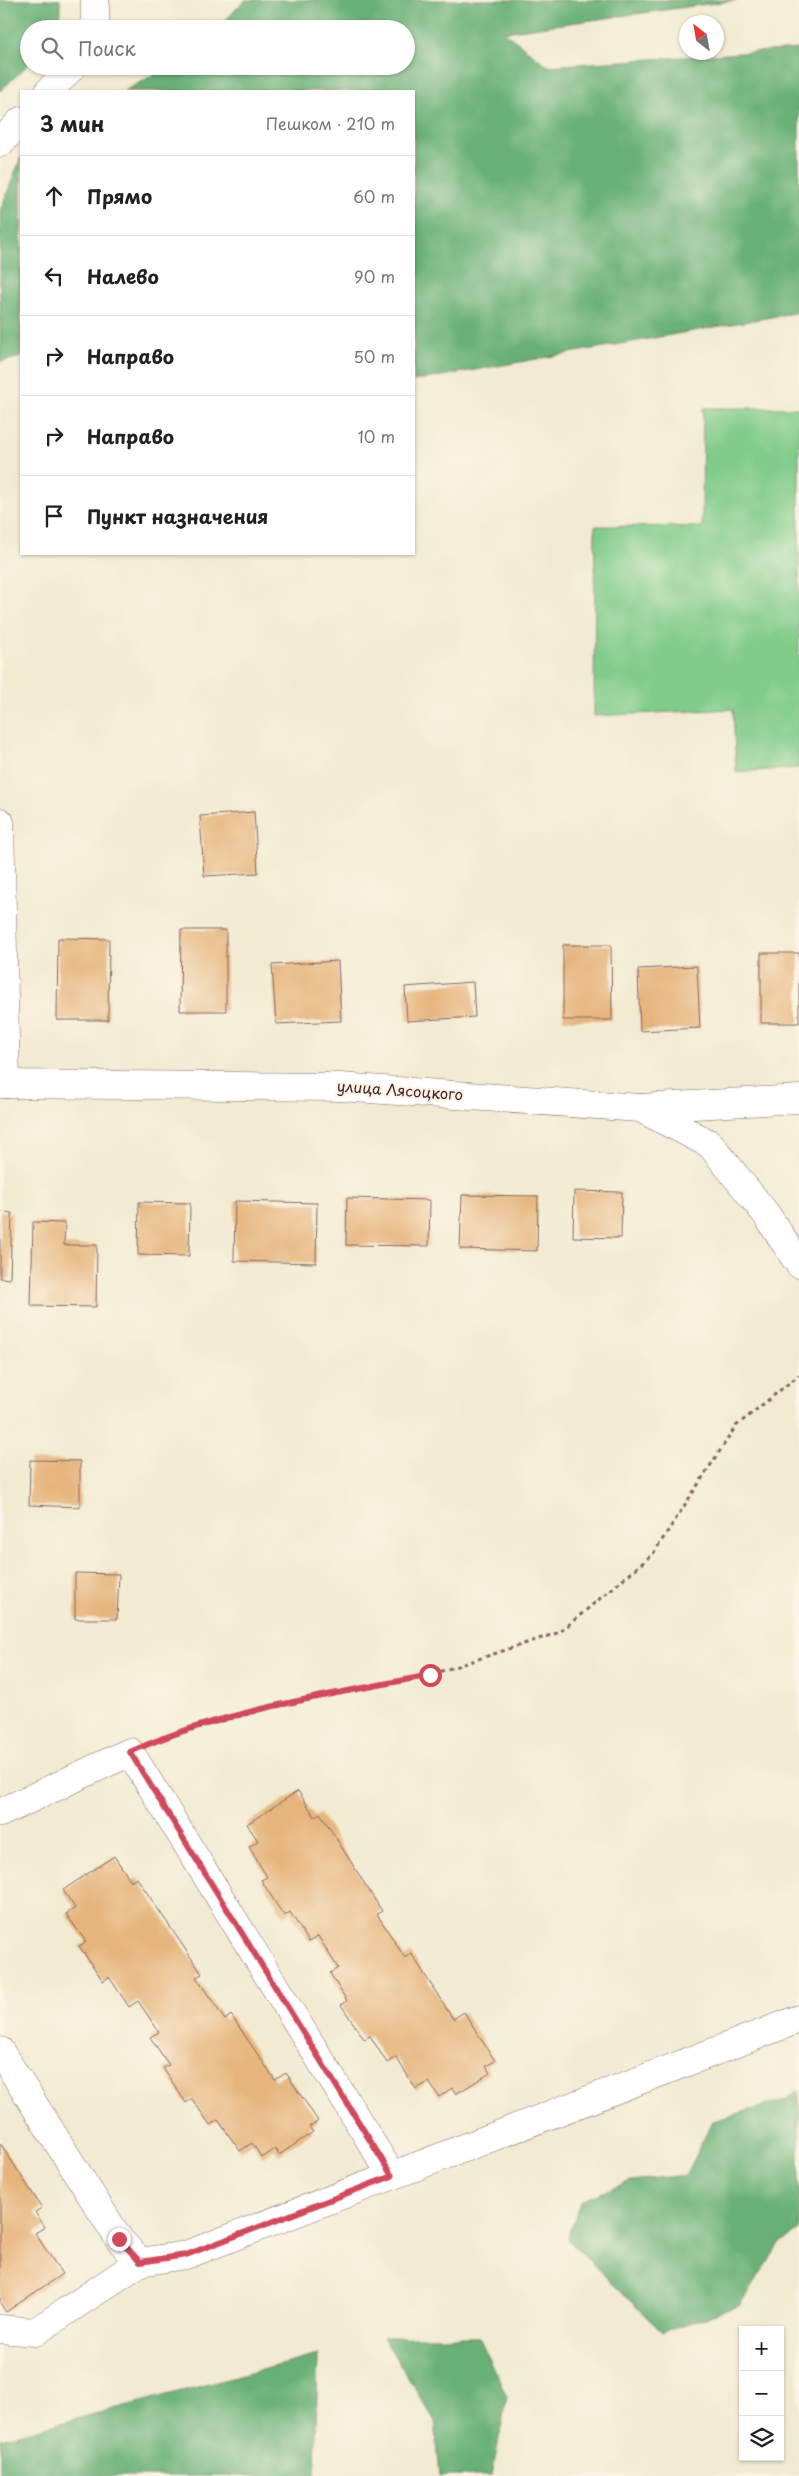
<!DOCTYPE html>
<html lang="ru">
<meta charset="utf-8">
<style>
body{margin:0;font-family:"Playpen Sans",sans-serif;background:#f6f6f6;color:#202124}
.controls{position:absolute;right:15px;bottom:15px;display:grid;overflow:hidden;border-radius:0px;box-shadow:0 1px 4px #0004}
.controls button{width:45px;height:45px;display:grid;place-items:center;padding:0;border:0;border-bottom:1px solid #e0e0e0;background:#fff;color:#202124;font:25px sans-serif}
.compass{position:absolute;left:679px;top:15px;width:45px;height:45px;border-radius:50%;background:#fff;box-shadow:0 1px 4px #0004;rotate:329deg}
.stop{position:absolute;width:15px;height:15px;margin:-11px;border:4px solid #d1495b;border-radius:50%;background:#fff}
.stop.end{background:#d1495b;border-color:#fff;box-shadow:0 1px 5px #0008}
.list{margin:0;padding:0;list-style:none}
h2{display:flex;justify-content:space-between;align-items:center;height:65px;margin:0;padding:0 20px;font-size:21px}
h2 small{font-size:16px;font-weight:400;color:#757577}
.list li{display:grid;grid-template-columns:32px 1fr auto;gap:15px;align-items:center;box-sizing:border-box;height:80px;padding:0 20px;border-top:1px solid #e0e0e0}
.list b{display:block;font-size:19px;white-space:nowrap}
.list em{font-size:16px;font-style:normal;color:#757577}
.icon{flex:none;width:28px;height:28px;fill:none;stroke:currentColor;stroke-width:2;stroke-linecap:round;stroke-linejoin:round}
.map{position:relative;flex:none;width:799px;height:2476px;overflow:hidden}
.search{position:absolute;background:#fff;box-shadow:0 1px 4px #0004;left:20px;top:20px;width:395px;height:55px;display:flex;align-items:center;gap:12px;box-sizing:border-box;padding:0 18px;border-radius:28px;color:#757577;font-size:19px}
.panel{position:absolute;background:#fff;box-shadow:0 1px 4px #0004;left:20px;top:90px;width:395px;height:465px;border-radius:0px}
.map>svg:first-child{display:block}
.green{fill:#81cc8a;stroke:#66765a}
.forest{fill:#68b076;stroke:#596850}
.building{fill:#e6b57d}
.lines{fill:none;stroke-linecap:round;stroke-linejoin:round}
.minor-casing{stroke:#856665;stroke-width:29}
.major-casing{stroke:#856665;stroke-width:29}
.path{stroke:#856665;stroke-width:3;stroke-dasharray:4 4;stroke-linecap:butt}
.minor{stroke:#fff;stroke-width:28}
.major{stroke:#fff;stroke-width:28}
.route{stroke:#d1495b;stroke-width:6}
.labels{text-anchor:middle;stroke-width:4.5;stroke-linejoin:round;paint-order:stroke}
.street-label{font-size:15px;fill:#4a1f2b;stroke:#fcf5e5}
</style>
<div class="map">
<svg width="799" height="2476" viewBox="0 0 799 2476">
<rect width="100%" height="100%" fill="#fcf5e5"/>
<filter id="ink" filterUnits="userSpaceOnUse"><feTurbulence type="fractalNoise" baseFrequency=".02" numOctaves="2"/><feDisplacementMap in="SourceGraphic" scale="10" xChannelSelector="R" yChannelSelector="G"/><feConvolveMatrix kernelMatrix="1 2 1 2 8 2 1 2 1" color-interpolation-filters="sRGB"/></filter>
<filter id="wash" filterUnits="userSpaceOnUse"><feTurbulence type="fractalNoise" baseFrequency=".0096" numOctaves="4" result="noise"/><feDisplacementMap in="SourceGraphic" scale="20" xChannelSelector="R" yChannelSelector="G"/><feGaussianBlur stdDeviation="1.12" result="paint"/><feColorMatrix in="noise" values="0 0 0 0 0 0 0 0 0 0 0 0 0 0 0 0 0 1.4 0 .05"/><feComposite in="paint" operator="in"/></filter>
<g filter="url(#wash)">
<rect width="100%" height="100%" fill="#f2ebd2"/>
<!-- green -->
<path class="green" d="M703,408H799V768L736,772L733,709L594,716L595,526L702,527Z"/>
<!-- forest -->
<path class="forest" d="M0,0H60V22L55,29H29V64L0,91Z
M245,0H738L504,32L548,66L799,49V312L414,381V91H124L170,66H406V29H217Z
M21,157V357L0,362V211Z
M799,2090V2230L780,2243L739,2306L662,2332L568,2240L580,2201L631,2181L685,2175L713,2121L785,2100Z
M383,2337H479L507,2396L492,2476H440L435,2421Z
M318,2355L315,2476H0V2439Z"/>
<g id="blocks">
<!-- building -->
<path class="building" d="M254,812L258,873L204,876L200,816Z
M181,930H226V1011H180Z
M58,938L109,939L108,1020H57Z
M563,945H611L612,1020H563Z
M761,953H799V1023H761Z
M338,961L341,1021L276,1024L272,965Z
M697,966L700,1028L640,1031L638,969Z
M473,982L475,1017L407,1021L405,987Z
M574,1191L622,1192L621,1238L573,1237Z
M462,1195L538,1196L537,1251L460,1249Z
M347,1198L430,1200L429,1246L346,1245Z
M235,1201L317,1203L316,1263L234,1261Z
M139,1202L190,1203L189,1256L138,1255Z
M0,1212L12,1213L10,1279L0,1278Z
M33,1222L65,1223L64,1245H97L96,1307L31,1306Z
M30,1460L80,1461V1507L29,1505Z
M75,1573L119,1574L117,1619H75Z
M298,1791L315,1817L320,1813L382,1911L377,1914L405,1958L411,1953L453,2019L464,2012L495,2061L486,2066L490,2073L456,2094L452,2088L439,2097L429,2082L416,2089L396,2057L387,2063L370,2036L364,2039L341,2005L347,2001L330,1973L338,1968L318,1936L309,1942L290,1912L284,1916L261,1880L267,1877L249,1847L258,1841L247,1824Z
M114,1856L131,1881L137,1878L202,1974L196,1977L225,2020L231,2015L275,2080L286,2073L318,2121L309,2127L313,2132L279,2155L275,2149L262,2158L252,2143L240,2151L218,2120L210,2125L192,2099L186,2103L163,2068L169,2065L150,2037L159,2032L138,2001L129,2007L109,1977L103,1981L79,1946L86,1942L66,1914L75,1908L63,1890Z
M0,2143L42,2208L35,2212L45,2227L35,2233L62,2274L6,2312L0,2303Z"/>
</g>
</g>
<g filter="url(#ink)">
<use href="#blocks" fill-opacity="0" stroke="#856665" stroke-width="1"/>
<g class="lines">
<defs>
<path id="minor" d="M95,0V29
M49,91L73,66
M0,143L21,121
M0,822L6,1084
M640,1108L799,1099
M0,1813L130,1752L392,2176
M0,2051L119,2239L140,2262L186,2255L799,2019
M0,2329L35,2332L140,2262"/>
<path id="major" d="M0,1084L340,1087L640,1108L710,1144L766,1214L799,1264"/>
</defs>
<!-- minor casing -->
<use href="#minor" class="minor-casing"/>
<!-- major casing -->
<use href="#major" class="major-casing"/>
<!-- path -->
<path class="path" d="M160,1738L273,1707L430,1675L560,1632L653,1554L736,1426L799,1375"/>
<!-- minor -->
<use href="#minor" class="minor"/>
<!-- major -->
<use href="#major" class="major"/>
</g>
</g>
<g class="lines" filter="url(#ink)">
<!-- route -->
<path class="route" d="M119,2239L140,2262L186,2255L392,2176L130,1752C221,1710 332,1695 430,1675"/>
</g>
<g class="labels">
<!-- street labels -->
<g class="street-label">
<text transform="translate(400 1091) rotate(4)" y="5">улица Лясоцкого</text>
</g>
</g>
</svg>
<div class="controls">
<button>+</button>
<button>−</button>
<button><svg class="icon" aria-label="layers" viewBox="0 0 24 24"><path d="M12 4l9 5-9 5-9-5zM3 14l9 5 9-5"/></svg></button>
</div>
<svg class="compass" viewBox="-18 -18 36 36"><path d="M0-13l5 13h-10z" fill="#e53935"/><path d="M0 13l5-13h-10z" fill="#757577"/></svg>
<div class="stop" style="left:430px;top:1675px"></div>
<div class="stop end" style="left:119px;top:2239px"></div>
<div class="search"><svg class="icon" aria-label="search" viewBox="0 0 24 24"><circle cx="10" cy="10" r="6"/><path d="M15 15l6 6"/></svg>Поиск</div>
<section class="panel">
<h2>3 мин<small>Пешком · 210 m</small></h2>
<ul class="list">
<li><svg class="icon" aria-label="ahead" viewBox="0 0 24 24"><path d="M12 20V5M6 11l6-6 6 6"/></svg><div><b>Прямо</b></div><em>60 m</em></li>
<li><svg class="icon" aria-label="left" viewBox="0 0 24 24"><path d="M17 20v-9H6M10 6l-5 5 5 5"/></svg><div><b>Налево</b></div><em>90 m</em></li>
<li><svg class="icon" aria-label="right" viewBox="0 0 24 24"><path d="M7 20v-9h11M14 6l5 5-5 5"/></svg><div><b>Направо</b></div><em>50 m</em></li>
<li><svg class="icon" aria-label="right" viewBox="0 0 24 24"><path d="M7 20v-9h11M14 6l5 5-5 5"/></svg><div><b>Направо</b></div><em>10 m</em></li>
<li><svg class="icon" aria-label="arrive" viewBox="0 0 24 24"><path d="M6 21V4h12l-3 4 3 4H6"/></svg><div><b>Пункт назначения</b></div></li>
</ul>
</section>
</div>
